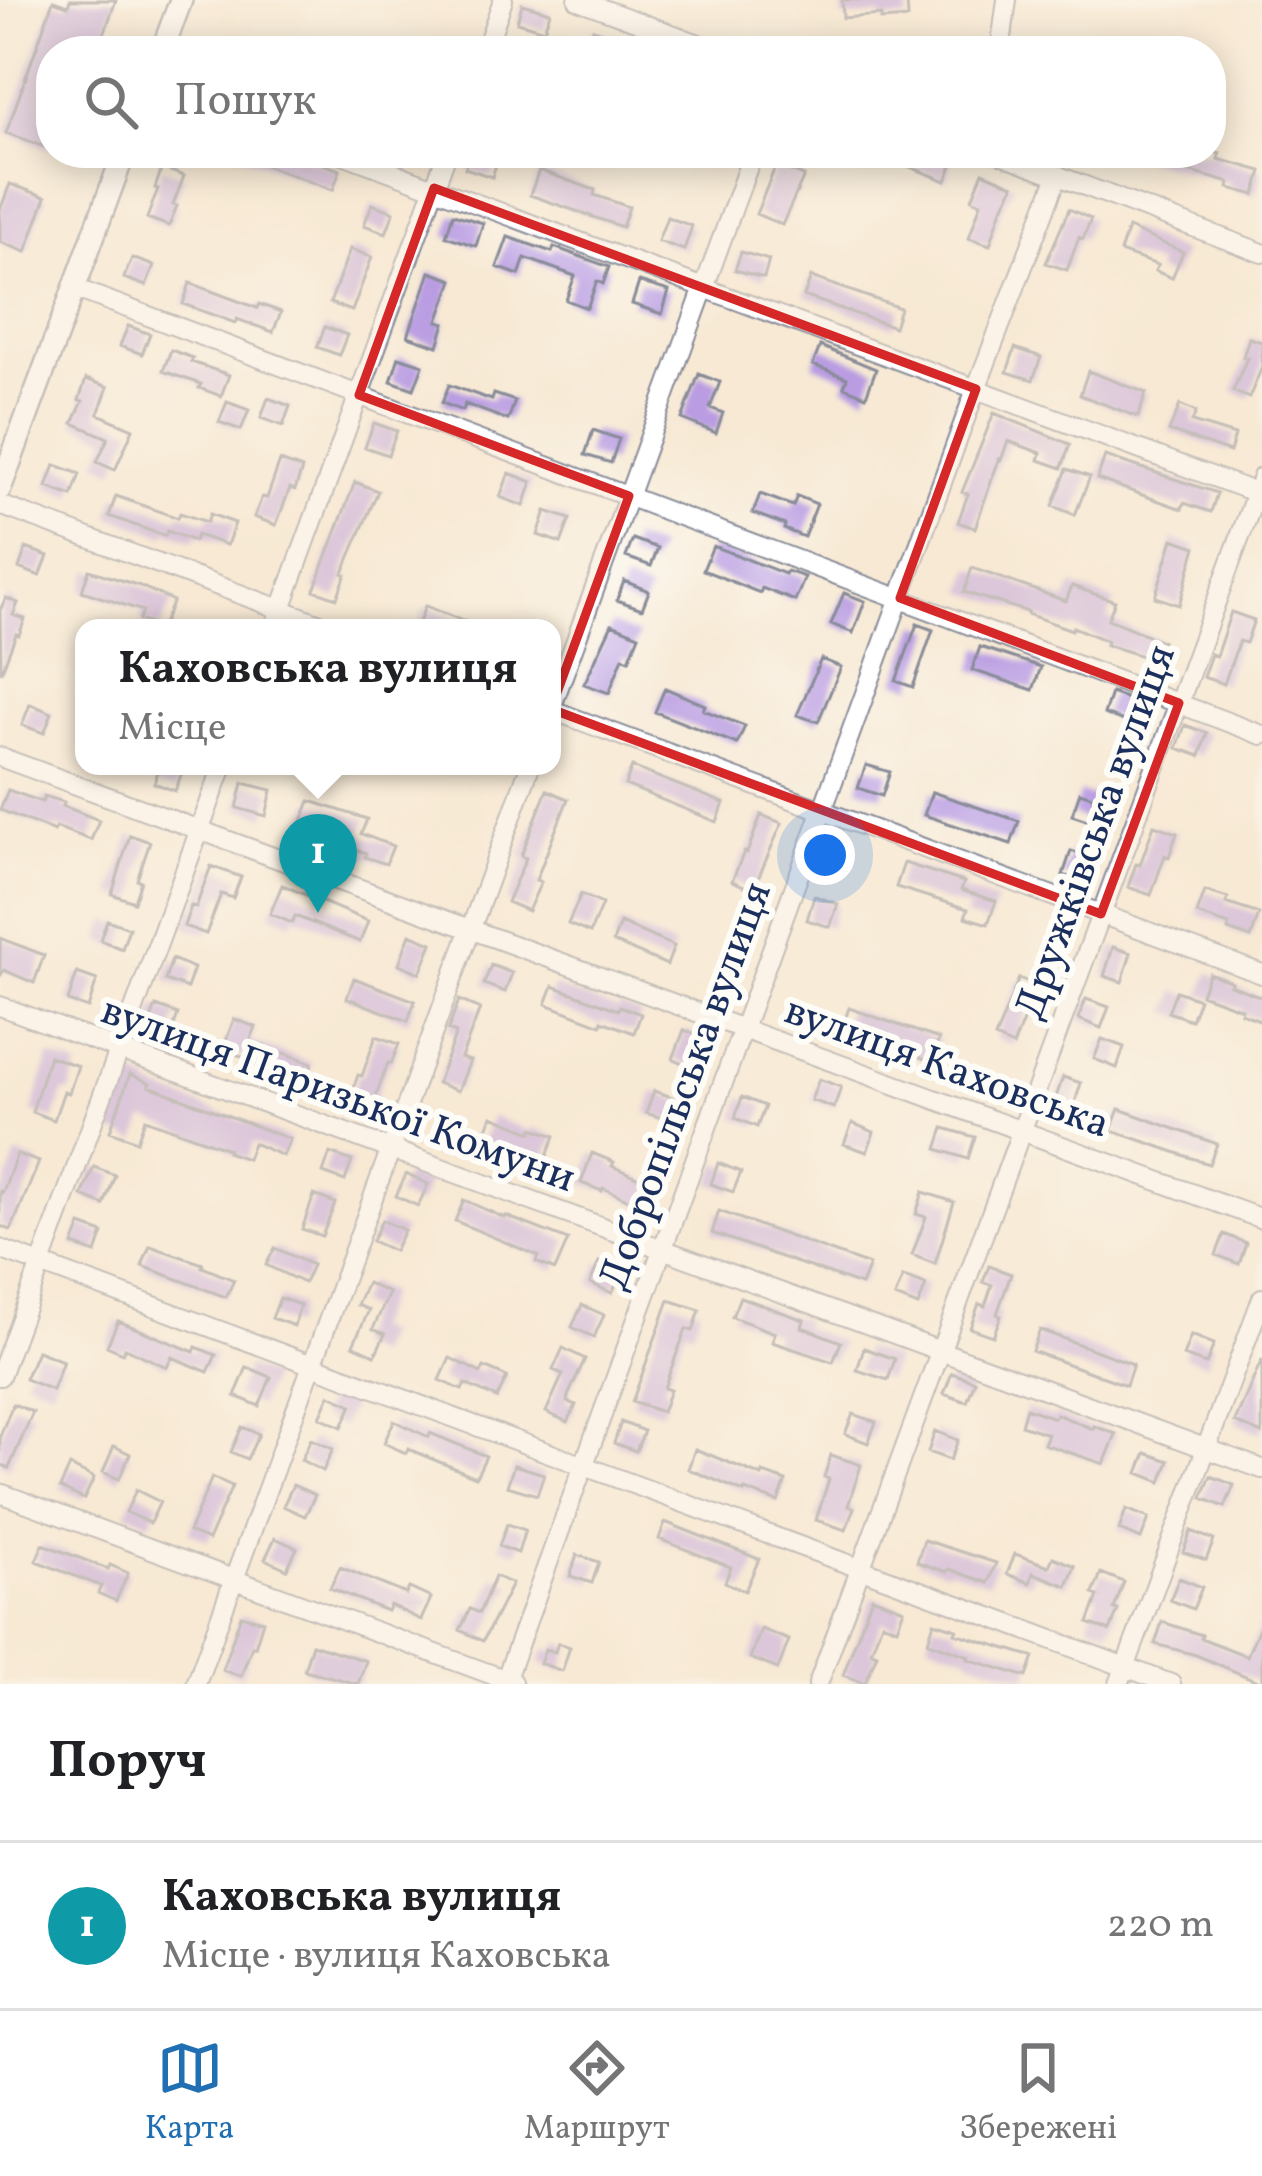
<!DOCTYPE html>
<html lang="uk">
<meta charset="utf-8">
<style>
body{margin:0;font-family:Vollkorn,serif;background:#f2f2f2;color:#202124}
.you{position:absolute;left:825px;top:855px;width:42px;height:42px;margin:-30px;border:9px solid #fff;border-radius:50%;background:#1a73e8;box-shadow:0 0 0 18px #1a73e833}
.badge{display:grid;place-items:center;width:78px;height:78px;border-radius:50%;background:#1f6fb2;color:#fff;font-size:39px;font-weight:700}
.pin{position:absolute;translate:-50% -99px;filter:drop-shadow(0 3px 6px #0008)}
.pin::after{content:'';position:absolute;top:63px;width:42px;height:36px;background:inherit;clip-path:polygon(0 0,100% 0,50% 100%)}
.popup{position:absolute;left:75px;top:619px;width:486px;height:156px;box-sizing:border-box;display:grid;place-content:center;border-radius:24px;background:#fff;filter:drop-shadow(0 3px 9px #0005);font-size:39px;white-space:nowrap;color:#757577}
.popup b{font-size:45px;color:#202124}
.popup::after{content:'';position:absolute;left:50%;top:100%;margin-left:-24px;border:24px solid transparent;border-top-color:#fff}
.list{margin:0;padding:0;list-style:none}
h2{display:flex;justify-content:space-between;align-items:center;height:156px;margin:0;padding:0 48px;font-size:51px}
h2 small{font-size:39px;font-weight:400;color:#757577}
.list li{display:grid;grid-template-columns:78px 1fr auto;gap:36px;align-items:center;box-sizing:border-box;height:168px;padding:0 48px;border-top:3px solid #e0e0e0}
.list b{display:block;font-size:45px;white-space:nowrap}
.list p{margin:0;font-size:39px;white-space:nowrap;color:#757577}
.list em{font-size:39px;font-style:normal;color:#757577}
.icon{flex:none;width:66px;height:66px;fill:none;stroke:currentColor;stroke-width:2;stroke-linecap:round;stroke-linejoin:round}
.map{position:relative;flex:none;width:1262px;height:1684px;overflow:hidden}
.search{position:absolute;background:#fff;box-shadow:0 6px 30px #0003;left:36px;right:36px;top:36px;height:132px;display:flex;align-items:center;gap:30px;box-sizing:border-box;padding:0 42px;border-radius:48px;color:#757577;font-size:45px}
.sheet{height:324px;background:#fff}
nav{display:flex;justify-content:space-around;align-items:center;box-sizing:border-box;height:168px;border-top:3px solid #e0e0e0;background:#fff;font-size:33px;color:#757577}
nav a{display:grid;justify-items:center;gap:6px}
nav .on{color:#1f6fb2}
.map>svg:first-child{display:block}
.building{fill:#b99ce2}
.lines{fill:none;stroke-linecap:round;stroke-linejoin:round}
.minor-casing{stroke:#898c99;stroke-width:22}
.tertiary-casing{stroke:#898c99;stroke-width:26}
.minor{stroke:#fff;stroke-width:18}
.tertiary{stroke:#fff;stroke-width:21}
.marked{fill:none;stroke:#d62828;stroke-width:9;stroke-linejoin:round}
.labels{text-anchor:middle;stroke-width:12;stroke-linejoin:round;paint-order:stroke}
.street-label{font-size:42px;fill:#1b2f5e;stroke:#fdfcf7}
</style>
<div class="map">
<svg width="1262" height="1684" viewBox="0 0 1262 1684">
<rect width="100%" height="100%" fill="#fdfcf7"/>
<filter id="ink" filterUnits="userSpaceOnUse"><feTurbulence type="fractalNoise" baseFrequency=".00833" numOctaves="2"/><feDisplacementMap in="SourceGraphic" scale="24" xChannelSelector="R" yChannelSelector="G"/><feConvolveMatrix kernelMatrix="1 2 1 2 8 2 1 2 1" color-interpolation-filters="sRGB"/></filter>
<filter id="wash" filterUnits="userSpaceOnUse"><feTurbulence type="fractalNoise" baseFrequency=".004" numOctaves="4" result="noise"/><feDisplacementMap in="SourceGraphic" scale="48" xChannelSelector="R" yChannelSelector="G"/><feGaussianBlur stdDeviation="2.7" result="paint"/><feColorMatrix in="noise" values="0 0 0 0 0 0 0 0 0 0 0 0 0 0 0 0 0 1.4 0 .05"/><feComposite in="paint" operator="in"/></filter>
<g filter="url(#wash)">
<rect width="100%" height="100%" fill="#f7e9d4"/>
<g id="blocks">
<!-- building -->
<path class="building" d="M70,0H116L98,51H51V149L6,133L53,1L68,6Z
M842,0H907L908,18L881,20V15L843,18Z
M522,4L550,12L544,30L517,22Z
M593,29L623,40L624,37L660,51H586Z
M232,153H291L340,170L333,190Z
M470,153L498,158L492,177L465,168Z
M874,153H925L953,163L946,181Z
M1135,153H1220L1218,159L1262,171L1255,195L1229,188L1230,183L1213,178L1135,157Z
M776,165L804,176L782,225L756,214Z
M162,168L184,176L173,205L177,206L169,226L147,218L158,189L155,188Z
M539,170L595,190L594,195L629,207L622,227L530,195Z
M983,172L1014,185L1001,211L990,245L969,238L981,203L972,199Z
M10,184L46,197L26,252L0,242V210Z
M372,204L394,212L386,233L364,225Z
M1069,209L1091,219L1083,239L1079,237L1067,270L1046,263Z
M453,214L483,223L476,246L446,236Z
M667,217L692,226L684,250L658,241Z
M1128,228L1183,252L1172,278L1155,271L1158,265L1120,252Z
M508,237L552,252L554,247L609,267L603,284L597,281L587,308L566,300L575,276L525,258L519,275L497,267Z
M350,249L372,257L352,311L330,303Z
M741,252L769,260L764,278L735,270Z
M132,258L154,266L146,286L124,278Z
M430,272L453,280L438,321L445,323L438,346L408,336Z
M811,277L900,308L894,327L804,296Z
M639,282L669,291L662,314L632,304Z
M190,283L257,308L259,304L281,312L273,332L237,319L235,323L183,304Z
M128,326L150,334L142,354L120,346Z
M325,327L347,335L339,355L317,347Z
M1249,338L1262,342V367L1249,398L1233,391L1247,358L1243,357Z
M820,346L876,369L866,396L844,387L847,378L813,365Z
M1015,348L1041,357L1033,380L1007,372Z
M171,350L193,358L191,362L229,375L221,396L199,388L201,384L163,371Z
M399,357L423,365L414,389L391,381Z
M1088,371L1146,393L1138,417L1080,395Z
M699,374L720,382L710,408L723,413L716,433L682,419Z
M86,379L108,387L98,414L133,429L115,470L97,462L108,438L73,423L83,401L79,400Z
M449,385L492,400L494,394L515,401L508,420L465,404L463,411L442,403Z
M268,398L290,406L283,426L261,418Z
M227,402L249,410L241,430L219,422Z
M1180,405L1196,412L1192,422L1235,435L1230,452L1169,431Z
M994,413L1070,444L1062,468L1039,460L1041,453L1008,441L1001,460L999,459L975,528L958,522L968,494L962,492Z
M374,423L397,431L388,455L365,447Z
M593,430L619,439L611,463L585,455Z
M1105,456L1217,493L1211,512L1184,503L1182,509L1097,479Z
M280,461L302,469L295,490L290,488L276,525L254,517L262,497L267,498Z
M55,465L80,474L72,496L47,487Z
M1067,469L1090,477L1075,515L1053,506Z
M509,473L532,482L524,506L500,497Z
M355,482L378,491L343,573L346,574L337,598L314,590Z
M760,494L793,506L797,496L817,504L804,537L784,529L785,525L753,513Z
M116,496L178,518L180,513L207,522L210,514L235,523L227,545L197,535L194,541L167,531L165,536L109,516Z
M546,511L570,519L561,543L538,535Z
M633,539L658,548L651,566L626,557Z
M1173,539L1196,547L1179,605L1155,597Z
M713,546L785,574L787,571L805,577L795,601L762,588L760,593L703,570Z
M26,548L48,556L40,576L19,568Z
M972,568L1066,601L1072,586L1115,601L1108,619L1162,641L1155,660L1106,645L1107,641L1073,627L1072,630L1027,614L1028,612L964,592Z
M89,570L140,586L173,601L161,628L139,620L143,611L82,591Z
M624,581L649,591L642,609L617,600Z
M844,593L865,601L853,633L831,624Z
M6,598L18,603L13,615L25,619L19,635L16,634L1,673L0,610Z
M425,606L480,627V628H426L418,625Z
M1231,612L1254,620L1246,643L1239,641L1224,684L1203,677L1211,654L1216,656Z
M612,624L639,635L629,660L623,657L609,693L584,684Z
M917,624L933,630L913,687L896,681Z
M980,647L1041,667L1033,690L972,670Z
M821,659L841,667L818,722L797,715Z
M665,688L705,705L703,710L745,726L737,744L655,712Z
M1111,693L1134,701L1127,722L1104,714Z
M30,704L52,713L44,733L22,725Z
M1185,725L1207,733L1200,756L1177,748Z
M866,765L890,772L882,796L858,788Z
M160,766H171L183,770L175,791L154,783Z
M632,767L724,803L717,822L625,785Z
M243,783L272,790L266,816L237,808Z
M8,790L42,802L44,796L64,802L63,806L99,820L91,840L56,827L54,831L0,810Z
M547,790L568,799L536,880L541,882L528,911L507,902L526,858L521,856Z
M932,792L1019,821L1011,844L924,815Z
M1080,792L1104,800L1096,823L1072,815Z
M310,801L367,819L361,834L393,846L386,864L365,857L366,853L321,835L320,839L298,831Z
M761,815L782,823L753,890L732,881L744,852L747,853Z
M1154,825L1177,833L1169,857L1165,855L1151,895L1128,887L1136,864L1140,865Z
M130,835L150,842L137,880L141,881L134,902L112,894Z
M1071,851L1094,859L1086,883L1063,875Z
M904,863L964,882L961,890L996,901L988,924L965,917L968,909L896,887Z
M211,866L241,877L233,898L221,894L206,934L184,926L191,906L196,907Z
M282,885L368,921L360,942L295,916L292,923L270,914Z
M1205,891L1228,898L1226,903L1259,914L1251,938L1228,930L1229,925L1197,914Z
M581,894L602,904L590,933L568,924Z
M814,896L838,904L830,927L807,920Z
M107,920L129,928L122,949L100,940Z
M620,923L674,946L667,965L613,942Z
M410,934L432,943L420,973L399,964Z
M0,938L44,955L34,983L4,970L0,976Z
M1113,947L1131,953L1122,982L1104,976Z
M172,959L194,968L187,988L165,980Z
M491,965L512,973L505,992L484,984Z
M77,973L97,980L88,1008L68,1001Z
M1209,973L1232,982L1230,985L1262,997V1021L1241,1013L1242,1009L1201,994Z
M354,978L415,1001L408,1021L347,998Z
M1019,978L1037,986L1013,1046L995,1038Z
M553,986L618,1010L620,1006L641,1014L634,1033L602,1021L601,1025L546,1004Z
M1176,991L1199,999L1191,1020L1168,1012Z
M1086,999L1109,1007L1101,1028L1078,1019Z
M459,1000L480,1009L461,1058L470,1061L458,1091L437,1083L456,1033L448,1030Z
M156,1006L178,1014L171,1034L149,1026Z
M849,1008L939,1039L932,1062L865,1035L864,1039L841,1031Z
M234,1019L256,1027L250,1041L312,1063L305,1084L249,1064L251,1060L223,1049Z
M684,1030L706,1038L694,1068L673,1059Z
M376,1036L399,1044L391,1064L388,1063L373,1104L351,1095L358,1075L362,1076Z
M1102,1039L1124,1047L1117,1068L1094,1059Z
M49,1056L78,1066L69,1093L64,1091L54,1120L32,1112Z
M130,1074L150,1083L149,1086L290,1139L283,1156L253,1143L247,1159L227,1152L228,1149L145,1119L137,1141L110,1131Z
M1063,1077L1081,1083L1072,1112L1053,1106Z
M819,1079L841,1087L834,1108L811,1100Z
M654,1091L684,1101L677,1123L646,1113Z
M742,1097L765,1106L757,1127L735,1118Z
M1119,1109L1217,1144L1209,1164L1111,1130Z
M492,1116L532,1132L533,1128L555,1136L543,1166L503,1150L502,1154L480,1146Z
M852,1123L874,1132L867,1152L844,1144Z
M944,1128L975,1137L968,1159L937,1149Z
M330,1153L352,1161L345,1181L323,1173Z
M592,1153L614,1162L612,1166L652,1184L642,1206L603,1188L602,1191L581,1183Z
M17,1154L39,1162L11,1230L0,1226V1191L3,1192Z
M718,1163L741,1172L733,1192L711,1184Z
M94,1167L115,1175L104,1205L82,1196Z
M406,1174L428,1184L418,1206L396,1196Z
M923,1192L954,1202L935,1264L912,1255L926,1217L916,1214Z
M314,1195L335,1203L322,1236L302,1229Z
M464,1200L505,1218L506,1216L568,1240L555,1270L536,1262L538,1256L455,1221Z
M719,1211L869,1265L861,1285L712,1233Z
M382,1220L404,1230L394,1251L372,1241Z
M81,1225L103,1233L96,1253L73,1245Z
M1224,1234L1246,1243L1239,1264L1216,1255Z
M150,1246L203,1264L202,1267L234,1280L226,1297L142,1266Z
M275,1248L312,1265L304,1283L266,1265Z
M599,1262L622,1272L612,1293L590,1283Z
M989,1266L1011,1274L997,1314L1001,1316L993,1336L970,1328L979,1304L985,1306L992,1285L983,1282Z
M903,1277L926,1285L918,1306L895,1297Z
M367,1283L389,1293L373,1329L385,1334L375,1355L353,1345L369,1310L357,1305Z
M740,1297L804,1320L802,1327L841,1342L833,1362L772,1342L775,1333L732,1317Z
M280,1298L300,1305L294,1326L272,1318Z
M669,1300L700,1310L693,1331L686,1329L664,1388L670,1390L662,1412L632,1402Z
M582,1305L604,1315L594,1337L572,1327Z
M118,1321L194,1352L196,1347L216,1355L208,1372L172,1357L167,1367L125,1348L123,1353L107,1346Z
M1040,1330L1133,1364L1126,1385L1032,1351Z
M1191,1335L1214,1344L1206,1364L1183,1356Z
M563,1348L585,1359L568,1396L567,1402L576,1405L568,1422L546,1412L563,1374L553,1370Z
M864,1348L895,1359L888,1380L857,1370Z
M37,1351L63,1361L52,1390L25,1379Z
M450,1358L481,1373L484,1367L507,1377L497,1398L465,1384L462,1390L440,1380Z
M1262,1359V1434L1235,1422Z
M247,1367L271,1377L259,1406L235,1396Z
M952,1373L975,1381L967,1402L944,1394Z
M330,1395L352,1405L342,1427L320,1417Z
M13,1404L33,1412L9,1468L0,1464V1436Z
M1026,1408L1054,1418L1056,1414L1093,1429L1094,1426L1116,1434L1104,1464L1044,1444L1048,1434L1021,1425Z
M853,1414L876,1422L868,1443L845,1434Z
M394,1421L429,1437L430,1433L486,1456L476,1477L408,1449L406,1453L384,1443Z
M621,1422L644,1431L636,1451L614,1443Z
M242,1427L259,1434L247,1459L231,1452Z
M935,1431L958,1440L950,1460L928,1452Z
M311,1439L333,1449L323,1471L301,1460Z
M114,1446L130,1454L119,1479L103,1472Z
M695,1449L762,1476L763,1473L786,1481L778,1502L745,1490L744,1492L688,1469Z
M1146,1453L1169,1461L1161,1482L1138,1473Z
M831,1455L861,1465L848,1506L854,1508L846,1530L816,1520L829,1479L824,1477Z
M514,1465L544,1474L537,1495L507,1486Z
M70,1466L94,1478L84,1499L60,1488Z
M1211,1476L1234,1485L1225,1507L1202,1498Z
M212,1477L232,1486L208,1540L189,1532Z
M293,1485L315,1495L305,1516L283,1506Z
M136,1490L160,1502L150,1523L126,1512Z
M1126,1509L1149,1518L1141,1539L1119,1530Z
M665,1522L759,1559L745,1591L725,1582L731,1567L659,1539Z
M507,1524L525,1530L518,1553L499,1546Z
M1191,1531L1214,1540L1206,1560L1183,1552Z
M275,1538L297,1548L287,1569L265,1559Z
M924,1540L996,1563L988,1583L949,1569L947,1572L917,1562Z
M43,1544L108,1569L110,1565L128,1573L116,1601L98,1593L101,1586L36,1561Z
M1015,1554L1049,1566L1053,1557L1075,1566L1067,1586L1033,1573L1030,1583L1007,1574Z
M577,1555L599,1562L592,1583L570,1576Z
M340,1567L406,1594L409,1588L431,1598L421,1620L390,1605L387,1611L330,1588Z
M1101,1573L1124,1582L1114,1609L1118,1610L1110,1631L1088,1623L1098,1596L1093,1594Z
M495,1576L512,1584L483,1641L460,1630L470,1609L479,1613Z
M1179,1578L1202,1587L1193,1609L1170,1600Z
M872,1597L904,1609L897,1628L882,1622L871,1652L877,1654L865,1683L843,1675Z
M241,1615L263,1621L255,1647L252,1646L241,1676L222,1670Z
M1262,1621V1683L1196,1655L1155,1644L1162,1622L1202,1635L1201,1638L1247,1656Z
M934,1622L957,1629L955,1633L1034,1657L1027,1677L968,1659L969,1656L928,1642Z
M761,1629L789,1640L778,1669L750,1658Z
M558,1643L570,1647L562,1671L540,1663L545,1649L555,1652Z
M312,1644L366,1661L358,1684L304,1670Z"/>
</g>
</g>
<g filter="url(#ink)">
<use href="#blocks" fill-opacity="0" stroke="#898c99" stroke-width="3"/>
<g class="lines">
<defs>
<path id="minor" d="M578,0L718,51
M485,51L503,0
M1000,51L1007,0
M340,153L1262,495
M998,153L1262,253
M74,288L1262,735
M0,505L331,628
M274,628L447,153
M552,706L753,153
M552,710L1262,974
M0,757L1262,1219
M0,1006L1262,1469
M0,1249L1171,1684
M0,1376L223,766
M0,1493L512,1682
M196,1684L530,766
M504,1684L976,389L1058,175
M818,1684L1262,477
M1119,1684L1262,1298"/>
<path id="tertiary" d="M162,51L181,0
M0,489L124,153"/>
</defs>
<!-- minor casing -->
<use href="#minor" class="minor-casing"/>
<!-- tertiary casing -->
<use href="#tertiary" class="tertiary-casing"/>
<!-- minor -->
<use href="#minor" class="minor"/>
<!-- tertiary -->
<use href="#tertiary" class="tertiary"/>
</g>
</g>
<!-- marked area -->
<path d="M0 0H1262V1684H0ZM434,188L976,389L900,598L1179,703L1101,914L551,709L629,496L359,395Z" fill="#f7e9d4" fill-opacity=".55" fill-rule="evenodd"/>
<path class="marked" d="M434,188L976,389L900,598L1179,703L1101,914L551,709L629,496L359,395Z"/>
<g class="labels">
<!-- street labels -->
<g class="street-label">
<text transform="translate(1093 831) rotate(-70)" y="15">Дружківська вулиця</text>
<text transform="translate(948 1065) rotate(20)" y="15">вулиця Каховська</text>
<text transform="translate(683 1085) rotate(-70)" y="15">Добропільська вулиця</text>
<text transform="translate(339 1092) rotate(20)" y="15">вулиця Паризької Комуни</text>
</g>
</g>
</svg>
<div class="you"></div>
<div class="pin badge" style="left:318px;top:913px;background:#0f9aa8">1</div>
<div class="popup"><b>Каховська вулиця</b>Місце</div>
<div class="search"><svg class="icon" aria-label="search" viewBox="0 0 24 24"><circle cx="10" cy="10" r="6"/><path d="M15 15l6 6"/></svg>Пошук</div>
</div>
<section class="sheet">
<h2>Поруч<small></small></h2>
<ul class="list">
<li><span class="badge" style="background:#0f9aa8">1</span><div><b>Каховська вулиця</b><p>Місце · вулиця Каховська</p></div><em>220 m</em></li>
</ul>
</section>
<nav>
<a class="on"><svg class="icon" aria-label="map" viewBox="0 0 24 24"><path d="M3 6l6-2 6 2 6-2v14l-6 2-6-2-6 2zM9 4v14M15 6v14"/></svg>Карта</a>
<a><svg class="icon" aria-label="directions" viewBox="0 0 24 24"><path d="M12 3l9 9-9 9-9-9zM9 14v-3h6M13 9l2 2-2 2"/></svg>Маршрут</a>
<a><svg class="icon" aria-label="saved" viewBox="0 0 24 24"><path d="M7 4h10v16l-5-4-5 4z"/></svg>Збережені</a>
</nav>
